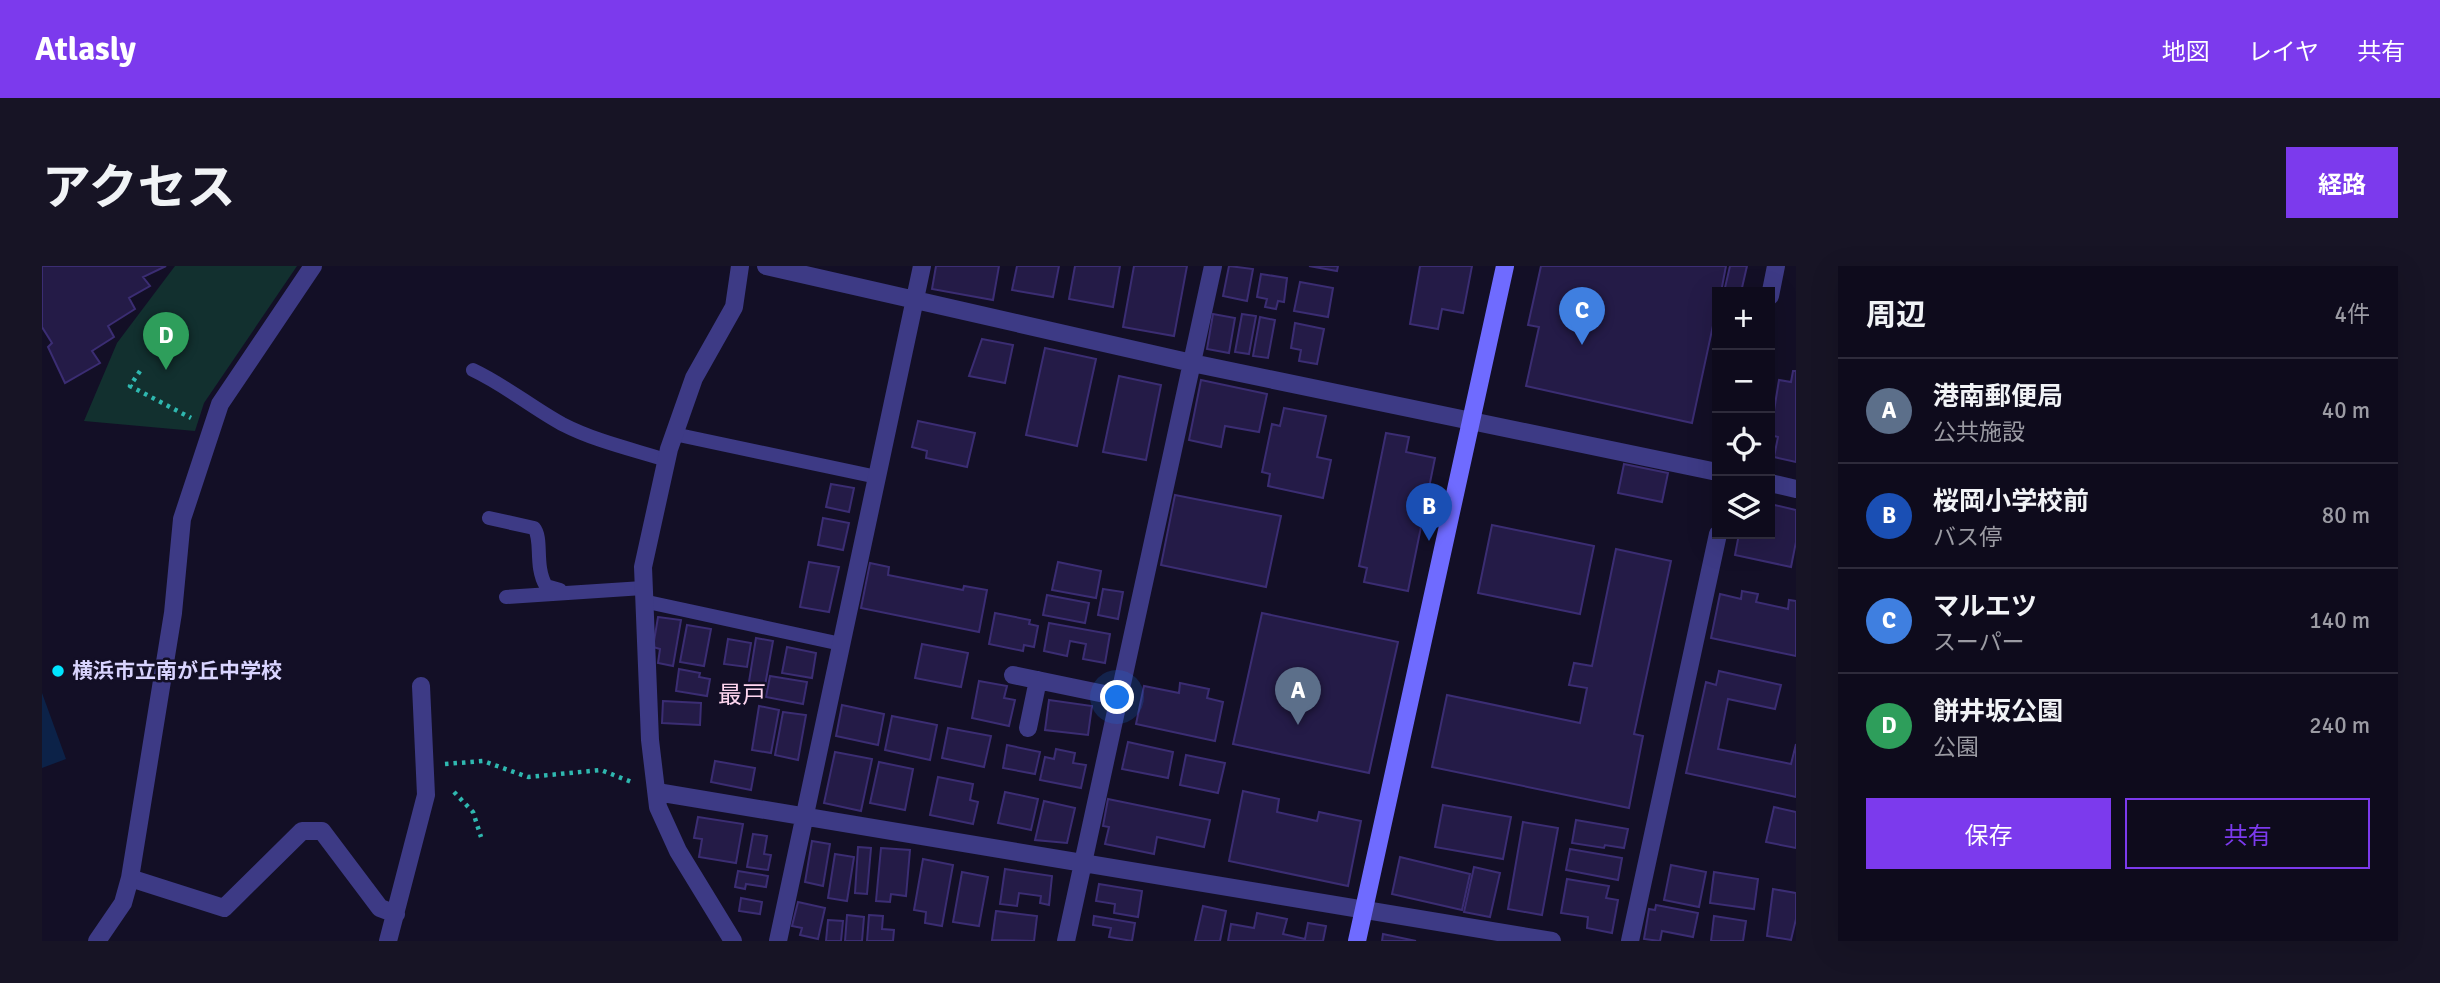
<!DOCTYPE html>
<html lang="ja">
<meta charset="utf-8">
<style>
body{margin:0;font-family:Signika,"Noto Sans JP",sans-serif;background:#171425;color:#f1f3f6}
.controls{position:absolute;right:21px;top:21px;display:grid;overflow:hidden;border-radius:0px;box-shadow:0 7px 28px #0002}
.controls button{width:63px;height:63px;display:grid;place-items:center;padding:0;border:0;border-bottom:2px solid #2e2b3b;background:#0e0b1c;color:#f1f3f6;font:35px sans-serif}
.you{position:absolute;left:1076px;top:432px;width:24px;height:24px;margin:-18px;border:5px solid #fff;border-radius:50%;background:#1a73e8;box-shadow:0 0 0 10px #1a73e833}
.badge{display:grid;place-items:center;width:46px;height:46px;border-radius:50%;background:#7c3aed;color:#fff;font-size:23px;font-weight:700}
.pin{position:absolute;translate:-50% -58px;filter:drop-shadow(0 2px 4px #0008)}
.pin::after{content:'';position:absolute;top:37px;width:24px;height:21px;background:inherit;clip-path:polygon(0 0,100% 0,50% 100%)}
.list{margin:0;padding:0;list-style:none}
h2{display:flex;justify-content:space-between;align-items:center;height:91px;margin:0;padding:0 28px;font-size:30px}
h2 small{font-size:23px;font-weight:400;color:#9b9ba3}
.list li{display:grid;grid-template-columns:46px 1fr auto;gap:21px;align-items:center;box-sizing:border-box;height:105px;padding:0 28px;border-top:2px solid #2e2b3b}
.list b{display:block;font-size:26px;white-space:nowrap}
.list p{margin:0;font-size:23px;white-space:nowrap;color:#9b9ba3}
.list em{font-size:23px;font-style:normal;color:#9b9ba3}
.actions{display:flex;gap:14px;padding:21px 28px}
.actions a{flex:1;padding:16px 0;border:2px solid #7c3aed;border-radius:0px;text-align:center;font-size:24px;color:#7c3aed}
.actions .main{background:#7c3aed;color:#fff}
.icon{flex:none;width:38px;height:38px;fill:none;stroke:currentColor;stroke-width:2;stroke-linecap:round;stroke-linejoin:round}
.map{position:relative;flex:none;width:1754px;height:675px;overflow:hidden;border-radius:0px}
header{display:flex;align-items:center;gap:42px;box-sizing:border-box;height:98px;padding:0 35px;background:#7c3aed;color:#fff}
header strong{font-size:33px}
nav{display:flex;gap:38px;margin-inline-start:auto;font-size:24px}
.intro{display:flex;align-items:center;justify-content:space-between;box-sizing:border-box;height:168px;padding:0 42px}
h1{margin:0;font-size:49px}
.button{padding:18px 32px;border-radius:0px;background:#7c3aed;color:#fff;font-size:24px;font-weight:700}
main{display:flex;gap:42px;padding:0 42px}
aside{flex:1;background:#0e0b1c;border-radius:0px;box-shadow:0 7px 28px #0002}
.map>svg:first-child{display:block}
.green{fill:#12302f}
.water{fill:#0c2248}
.building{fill:#241b47;stroke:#3b2d73;stroke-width:2}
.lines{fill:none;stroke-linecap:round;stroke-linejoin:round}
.path{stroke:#2fb8b0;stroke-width:4.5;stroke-dasharray:3.5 5;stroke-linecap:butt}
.lane{stroke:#3d3a85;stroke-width:14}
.street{stroke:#3d3a85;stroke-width:18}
.secondary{stroke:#6f6bff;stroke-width:18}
.poi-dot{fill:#00e5ff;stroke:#130f26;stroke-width:2.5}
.labels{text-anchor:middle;stroke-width:5;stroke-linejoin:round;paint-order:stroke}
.poi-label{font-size:21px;font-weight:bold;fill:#d9d4ff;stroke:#130f26;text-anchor:start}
.quarter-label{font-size:24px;fill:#ffd6f0;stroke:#130f26}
</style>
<header>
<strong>Atlasly</strong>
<nav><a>地図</a><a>レイヤ</a><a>共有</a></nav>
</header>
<div class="intro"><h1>アクセス</h1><a class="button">経路</a></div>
<main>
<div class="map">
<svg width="1754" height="675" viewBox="0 0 1754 675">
<rect width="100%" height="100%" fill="#130f26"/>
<!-- green -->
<path class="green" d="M133,0H255L162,137L153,165L42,155L75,77Z"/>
<!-- water -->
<path class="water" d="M0,427L24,493L0,502Z"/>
<!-- building -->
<path class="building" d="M0,0H124L101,11L108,20L87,32L93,43L66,60L72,71L50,85L58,97L23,117L6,81L10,77L0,61Z
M894,0H957L951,34L890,23Z
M975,0H1017L1011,31L970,24Z
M1033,0H1078L1071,41L1027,33Z
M1092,0H1145L1132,70L1081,61Z
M1187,0L1211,3L1205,35L1181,30Z
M1267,0H1296L1295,5Z
M1378,0H1430L1421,47L1400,43L1396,63L1368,58Z
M1499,0H1684L1679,26H1675V41L1650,157L1484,120L1497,61L1486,59Z
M1688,0H1705L1699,26H1682Z
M1219,8L1245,12L1242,36L1236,35L1234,43L1223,41L1225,33L1215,31Z
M1258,16L1291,22L1286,51L1252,45Z
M1171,48L1193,52L1187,87L1165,83Z
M1200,48L1214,50L1207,88L1193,86Z
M1218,51L1233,54L1226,92L1211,90Z
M1253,57L1282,63L1275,98L1257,95L1259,84L1249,82Z
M940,73L971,79L963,117L927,110Z
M1003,82L1054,93L1035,180L984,169Z
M1751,105H1754V196L1732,191L1736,171L1728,169L1737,114L1749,116Z
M1077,110L1119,119L1104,194L1061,186Z
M1159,114L1225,128L1217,166L1183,160L1179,181L1147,174Z
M1242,142L1284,150L1275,191L1289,194L1281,232L1226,220L1228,208L1220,206L1230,158L1238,160Z
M876,155L933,167L925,201L884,192L885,185L870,181Z
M1344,167L1367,171L1364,186L1393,192L1366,325L1322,316L1325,302L1317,300Z
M1582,198L1626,207L1620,236L1576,227Z
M789,218L812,222L807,246L784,241Z
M1133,229L1239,250L1224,321L1119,299Z
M1728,238L1754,244V276L1749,301L1693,289L1697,268H1728Z
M781,252L807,257L801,284L776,279Z
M1450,259L1552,280L1538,348L1436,327Z
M1574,283L1629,295L1592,468L1601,470L1587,542L1390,501L1405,429L1538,457L1545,422L1527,419L1532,397L1550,400Z
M767,296L797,301L787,346L758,341Z
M1016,296L1059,305L1054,332L1010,324Z
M828,297L847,301L846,309L921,324L922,320L945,324L937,366L819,342Z
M1061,323L1081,326L1076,353L1056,349Z
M1700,325L1716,328L1714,336L1746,343L1747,334L1754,335V390L1669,372L1678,328L1699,333Z
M1005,329L1047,337L1043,357L1001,349Z
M953,347L988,354L987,358L996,360L992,381L982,379L981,385L947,378Z
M1220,347L1356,376L1327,507L1191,478Z
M616,351L639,354L631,400L616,397L618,383L611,381Z
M1007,357L1068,368L1063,397L1041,393L1044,378L1028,375L1025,390L1002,385Z
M645,359L669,363L662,400L638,396Z
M714,372L731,375L722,425L706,422Z
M686,373L709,377L705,401L682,398Z
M880,378L926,387L919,421L873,412Z
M745,381L774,387L770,412L740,407Z
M637,403L658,407L657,411L668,413L665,430L634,425Z
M1677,405L1739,419L1733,443L1686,433L1676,483L1749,498L1754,478V531L1644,507L1664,416L1674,419Z
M728,410L765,416L761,438L724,431Z
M937,415L965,420L962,432L973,434L967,460L930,452Z
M1138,417L1167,423L1165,432L1181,436L1173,475L1094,458L1102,420L1137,427Z
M1007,434L1050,440L1046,469L1003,464Z
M621,435L659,437L658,459L620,457Z
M800,439L842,448L836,479L794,470Z
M717,440L737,444L729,487L710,484Z
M741,446L764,449L756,494L733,489Z
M850,450L895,459L888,494L843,484Z
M906,462L949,470L942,501L900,492Z
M1086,476L1131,486L1126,512L1080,503Z
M965,479L998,486L993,508L961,502Z
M1014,483L1033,487L1031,497L1044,499L1039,522L998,514L1003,491L1012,493Z
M793,486L830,493L819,545L782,537Z
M1144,489L1183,497L1176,527L1138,519Z
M673,495L713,502L709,524L669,516Z
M837,496L871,503L863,544L828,537Z
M896,511L931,518L928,534L936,536L931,558L888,549Z
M1201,525L1237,533L1235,546L1275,555L1277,546L1319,555L1306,620L1187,595Z
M963,526L996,533L989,564L956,557Z
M1066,533L1168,554L1162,581L1115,571L1112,588L1063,578L1067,561L1061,560Z
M1002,535L1033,542L1025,577L993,574Z
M1401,539L1469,551L1461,593L1393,581Z
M1732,541L1754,546V582L1724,576Z
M656,551L701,558L694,597L657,591L660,573L652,572Z
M1534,554L1586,563L1582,582L1563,579L1562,582L1530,577Z
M1481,556L1516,562L1500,649L1466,643Z
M711,568L725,570L722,588L729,589L726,604L705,601Z
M770,575L788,578L781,620L763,616Z
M816,581L829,582L825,628L813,627Z
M839,582L868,584L864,630L849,628L848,636L834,635Z
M1528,583L1580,592L1576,614L1524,604Z
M793,588L812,591L805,635L786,632Z
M1358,591L1428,608L1420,644L1350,628Z
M881,593L911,599L900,660L883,657L884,646L872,644Z
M1629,599L1664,606L1657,641L1622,634Z
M1432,601L1458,607L1448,651L1422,646Z
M963,603L1010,610L1007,639L998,637L999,630L977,627L975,640L958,638Z
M696,605L726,610L724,621L704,618L703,623L693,621Z
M920,606L946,611L937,660L911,656Z
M1672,606L1716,613L1712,643L1668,637Z
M1525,613L1567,620L1564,632L1576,634L1570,667L1545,662L1546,651L1519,647Z
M1057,618L1100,625L1096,651L1072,647L1073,638L1054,635Z
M1731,623L1754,627V653L1749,674L1725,670Z
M699,632L720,636L718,648L697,645Z
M756,636L783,642L776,673L758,669L760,662L750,660Z
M1614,639L1656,647L1651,671L1620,665L1618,675L1602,673L1607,643L1613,644Z
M1161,640L1184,645L1178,675H1153Z
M954,645L995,650L992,675L950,674Z
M1215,647L1245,653L1241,668L1263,673L1266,657L1284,660L1281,675H1186L1189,658L1212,662Z
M805,649L822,651L820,675H803Z
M827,649L841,650L840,663L852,664L851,675H825Z
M1052,650L1093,657L1090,675L1067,671L1069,662L1051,659Z
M1672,650L1704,655L1701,675H1669Z
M786,654L801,655L799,675H784Z
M1341,668L1374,675H1340Z"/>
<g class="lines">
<!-- path -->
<path class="path" d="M98,105L88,120L149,152
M403,498L441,495L486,511L559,504L592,517
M412,526L431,546L439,571"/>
<!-- lane -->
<path class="lane" d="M431,104C463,119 489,141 520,158C553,175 589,183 624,194
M632,168L835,211
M447,252L492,262C501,273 492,300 504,320L518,324
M464,331L601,322
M601,335L799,378"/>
<!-- street -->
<path class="street" d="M724,0L1150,97L1675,206
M1728,30L1734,0
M1728,217L1754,223
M971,409L1077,431
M986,462L996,414
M615,526L1510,675
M88,612L182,642L260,565H280L338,642L354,648
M55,675L81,637L88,612L131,347L140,253L178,138L271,0
M346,675L384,529L379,420
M691,675L636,585L616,541L608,474L601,301L627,183L652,112L692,41L698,0
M736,675L880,0
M1024,675L1171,0
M1588,675L1676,268"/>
<!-- secondary -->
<path class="secondary" d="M1315,675L1463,0"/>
</g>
<!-- markers -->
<circle class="poi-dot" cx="16" cy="405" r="7"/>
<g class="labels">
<!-- poi labels -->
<g class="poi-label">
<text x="30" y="412">横浜市立南が丘中学校</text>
</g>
<!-- quarter labels -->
<g class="quarter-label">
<text x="700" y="437">最戸</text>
</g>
</g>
</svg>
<div class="controls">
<button>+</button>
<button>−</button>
<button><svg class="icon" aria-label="locate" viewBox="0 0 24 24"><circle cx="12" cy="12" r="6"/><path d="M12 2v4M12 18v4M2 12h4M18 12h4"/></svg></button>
<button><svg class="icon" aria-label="layers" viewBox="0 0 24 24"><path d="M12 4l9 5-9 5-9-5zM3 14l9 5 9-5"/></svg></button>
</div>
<div class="you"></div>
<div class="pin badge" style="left:1256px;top:459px;background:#5c6f8a">A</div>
<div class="pin badge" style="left:1387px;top:275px;background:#1a4fb4">B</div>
<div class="pin badge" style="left:1540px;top:79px;background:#3f7fe0">C</div>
<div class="pin badge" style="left:124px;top:104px;background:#2e9e5b">D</div>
</div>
<aside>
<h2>周辺<small>4件</small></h2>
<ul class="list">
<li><span class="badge" style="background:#5c6f8a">A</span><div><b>港南郵便局</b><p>公共施設</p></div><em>40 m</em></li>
<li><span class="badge" style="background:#1a4fb4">B</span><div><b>桜岡小学校前</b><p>バス停</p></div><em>80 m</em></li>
<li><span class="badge" style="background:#3f7fe0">C</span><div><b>マルエツ</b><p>スーパー</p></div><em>140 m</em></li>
<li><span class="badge" style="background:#2e9e5b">D</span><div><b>餅井坂公園</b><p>公園</p></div><em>240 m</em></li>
</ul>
<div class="actions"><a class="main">保存</a><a>共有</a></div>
</aside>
</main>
